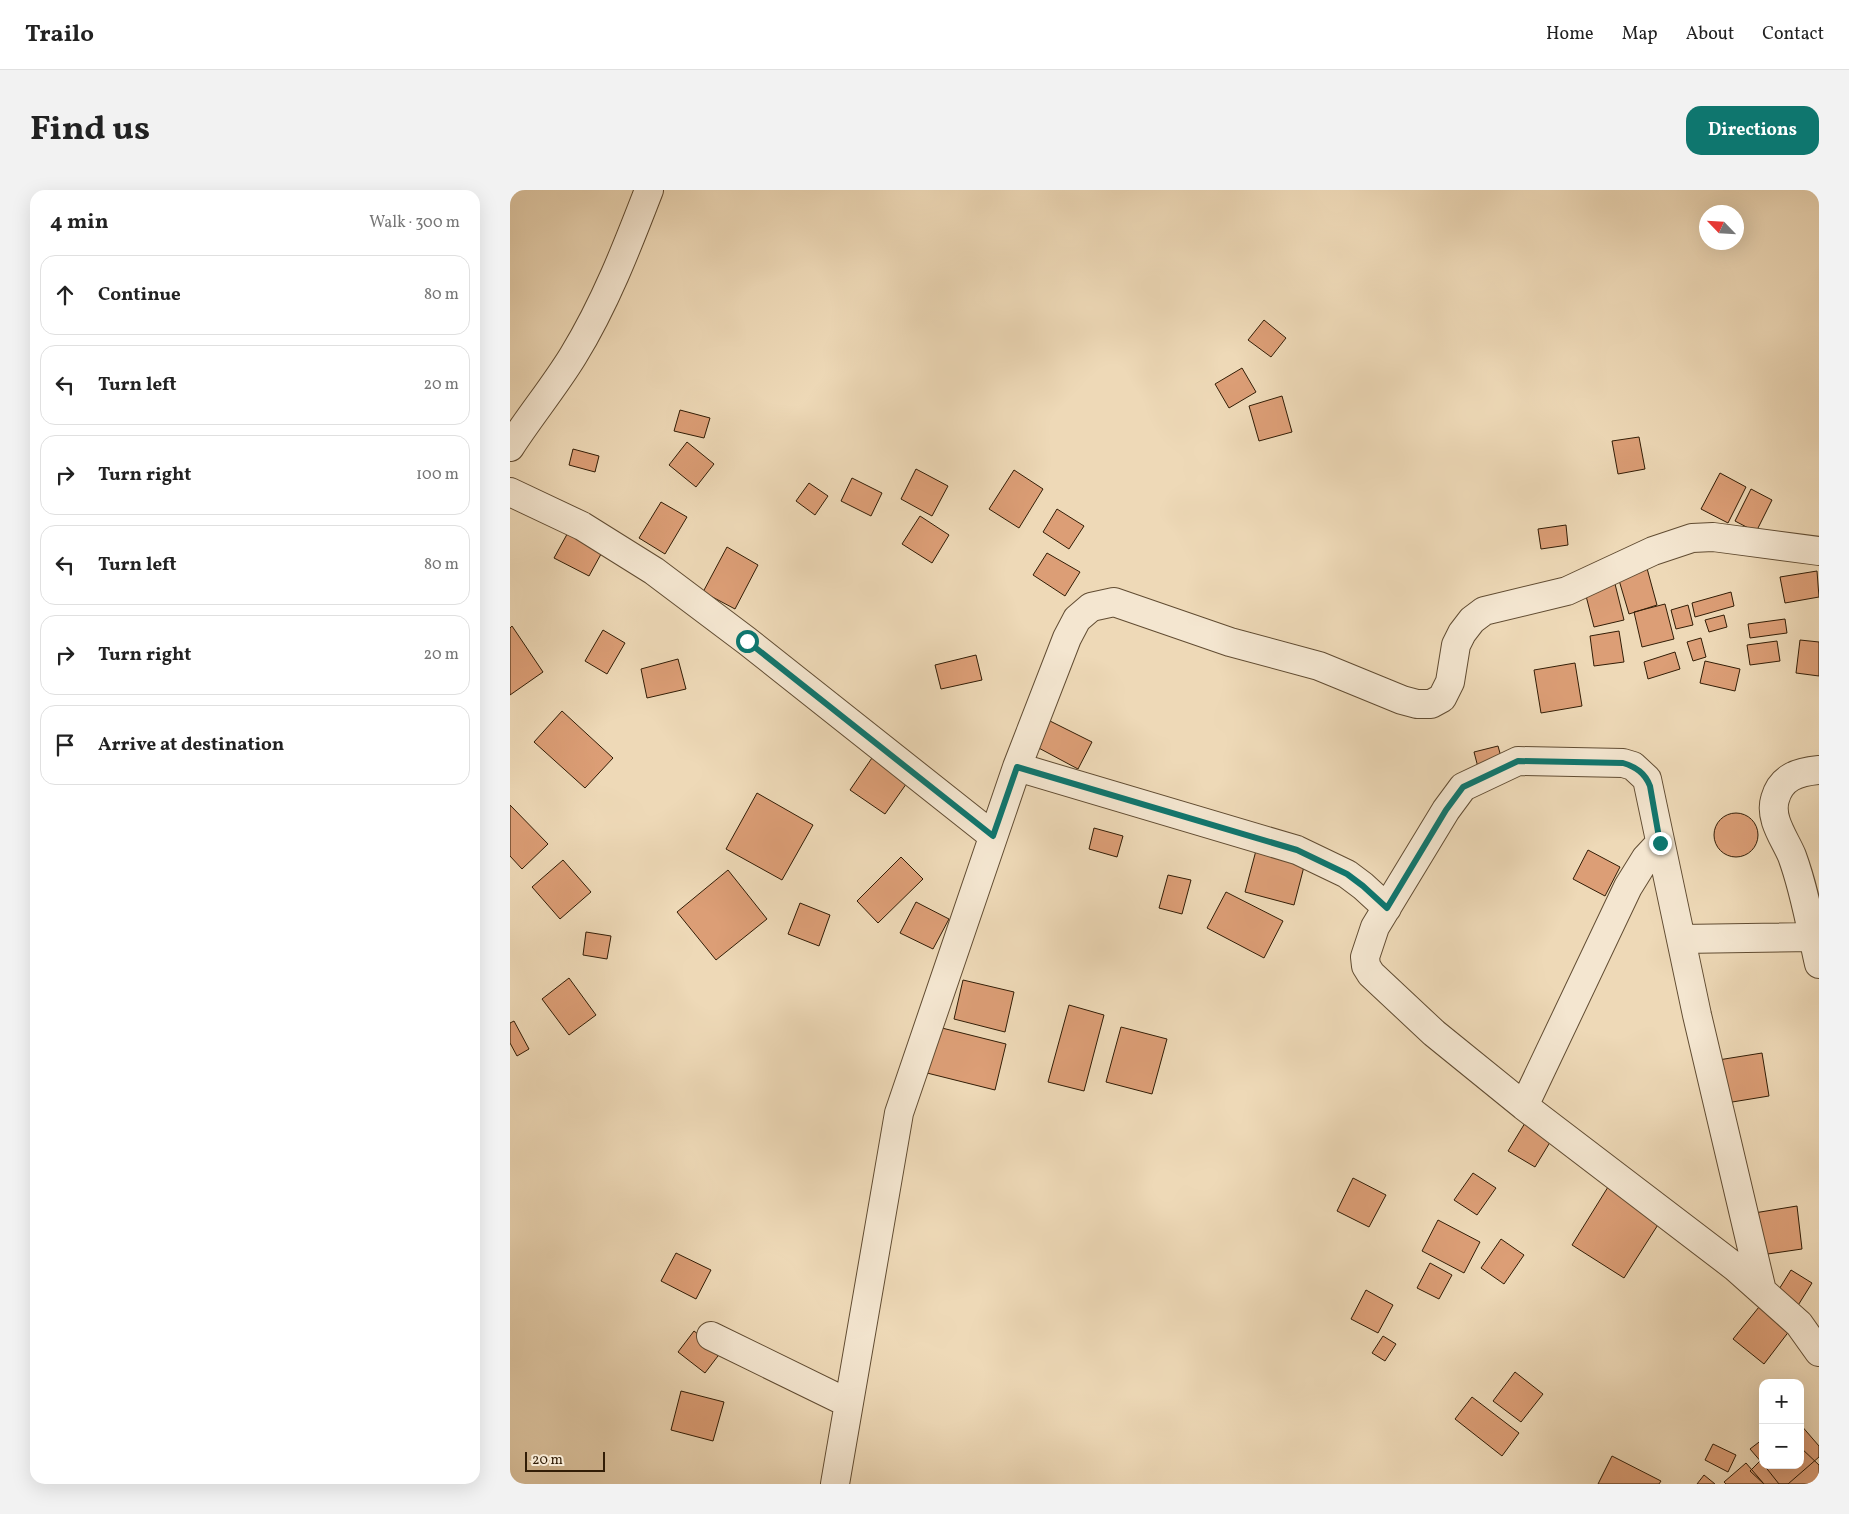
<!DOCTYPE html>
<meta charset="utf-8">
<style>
body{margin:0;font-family:Vollkorn,serif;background:#f2f2f2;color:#222}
.controls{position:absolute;right:15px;bottom:15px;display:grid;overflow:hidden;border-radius:10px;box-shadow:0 5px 20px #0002}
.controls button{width:45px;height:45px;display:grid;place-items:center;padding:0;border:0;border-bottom:1px solid #e0e0e0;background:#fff;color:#222;font:25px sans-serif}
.compass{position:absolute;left:1189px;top:15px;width:45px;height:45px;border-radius:50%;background:#fff;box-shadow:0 5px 20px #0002;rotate:295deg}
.scale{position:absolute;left:15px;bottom:12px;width:80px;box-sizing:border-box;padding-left:5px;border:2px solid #321d06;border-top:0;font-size:14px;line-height:18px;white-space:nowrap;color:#321d06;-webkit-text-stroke:4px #f4e6d0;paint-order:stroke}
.stop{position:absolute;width:15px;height:15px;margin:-11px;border:4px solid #0f766e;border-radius:50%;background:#fff}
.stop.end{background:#0f766e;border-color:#fff;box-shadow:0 1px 5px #0008}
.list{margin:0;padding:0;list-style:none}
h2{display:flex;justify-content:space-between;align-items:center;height:65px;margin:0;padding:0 20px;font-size:21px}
h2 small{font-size:16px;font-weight:400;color:#767676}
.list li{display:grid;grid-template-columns:32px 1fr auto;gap:15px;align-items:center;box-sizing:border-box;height:80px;margin:0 10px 10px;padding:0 10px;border:1px solid #e0e0e0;border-radius:15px}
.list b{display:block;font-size:19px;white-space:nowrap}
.list em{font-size:16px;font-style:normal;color:#767676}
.icon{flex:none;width:28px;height:28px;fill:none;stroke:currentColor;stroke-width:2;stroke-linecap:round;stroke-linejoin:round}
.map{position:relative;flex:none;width:1309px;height:1294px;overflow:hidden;border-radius:15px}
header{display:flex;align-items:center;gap:30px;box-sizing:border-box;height:70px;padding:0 25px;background:#fff;border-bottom:1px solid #e0e0e0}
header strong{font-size:24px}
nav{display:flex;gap:28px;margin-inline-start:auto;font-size:18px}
.intro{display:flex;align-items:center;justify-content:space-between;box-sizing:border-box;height:120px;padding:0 30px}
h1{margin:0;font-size:35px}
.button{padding:12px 22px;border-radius:15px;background:#0f766e;color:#fff;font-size:18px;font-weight:700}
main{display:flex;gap:30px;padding:0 30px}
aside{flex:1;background:#fff;border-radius:15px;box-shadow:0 5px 20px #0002}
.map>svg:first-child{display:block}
.building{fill:#dc9e76;stroke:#321d06}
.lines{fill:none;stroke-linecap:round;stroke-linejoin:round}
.street-casing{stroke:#614c32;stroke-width:30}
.street{stroke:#f4e6d0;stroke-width:28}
.route{stroke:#0f766e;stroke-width:6}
</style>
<header>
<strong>Trailo</strong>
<nav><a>Home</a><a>Map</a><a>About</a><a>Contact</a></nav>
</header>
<div class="intro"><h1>Find us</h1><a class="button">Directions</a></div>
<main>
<aside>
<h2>4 min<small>Walk · 300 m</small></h2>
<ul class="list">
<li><svg class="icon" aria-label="ahead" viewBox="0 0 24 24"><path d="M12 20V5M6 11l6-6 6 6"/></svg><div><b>Continue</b></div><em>80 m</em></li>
<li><svg class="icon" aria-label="left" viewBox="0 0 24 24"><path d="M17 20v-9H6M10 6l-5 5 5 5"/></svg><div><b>Turn left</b></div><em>20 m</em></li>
<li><svg class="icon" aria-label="right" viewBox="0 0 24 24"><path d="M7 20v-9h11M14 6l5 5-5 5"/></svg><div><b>Turn right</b></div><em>100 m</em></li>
<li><svg class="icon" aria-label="left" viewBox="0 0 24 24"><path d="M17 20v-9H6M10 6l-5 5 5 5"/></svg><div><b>Turn left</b></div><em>80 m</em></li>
<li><svg class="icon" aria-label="right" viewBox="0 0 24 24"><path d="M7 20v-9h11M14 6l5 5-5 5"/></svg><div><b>Turn right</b></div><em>20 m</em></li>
<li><svg class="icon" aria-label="arrive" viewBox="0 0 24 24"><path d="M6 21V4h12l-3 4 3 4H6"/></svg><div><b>Arrive at destination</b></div></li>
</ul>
</aside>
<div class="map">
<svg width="1309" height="1294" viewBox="0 0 1309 1294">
<rect width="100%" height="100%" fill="#eed9b7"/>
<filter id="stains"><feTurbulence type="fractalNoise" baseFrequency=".004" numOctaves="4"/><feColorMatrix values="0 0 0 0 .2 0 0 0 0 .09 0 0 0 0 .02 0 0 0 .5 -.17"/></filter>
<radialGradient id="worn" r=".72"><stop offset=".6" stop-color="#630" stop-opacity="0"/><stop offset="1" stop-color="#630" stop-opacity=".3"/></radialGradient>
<!-- building -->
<path class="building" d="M754,130L776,148L761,167L738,150Z
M732,178L746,202L719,218L705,194Z
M772,206L782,242L749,251L739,216Z
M170,220L200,228L194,248L164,241Z
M1129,247L1135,279L1108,284L1102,251Z
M177,252L204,274L186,297L159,275Z
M63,259L89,266L85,282L59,275Z
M406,279L438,296L422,326L391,309Z
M504,280L533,299L509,338L479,319Z
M1210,283L1236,297L1218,333L1191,319Z
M342,288L372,303L361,326L331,311Z
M299,293L318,306L305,325L286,311Z
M1241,299L1262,310L1246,342L1225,331Z
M151,312L177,327L155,364L129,348Z
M547,319L574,336L559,359L533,342Z
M410,326L439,345L422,373L392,354Z
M1056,335L1058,355L1031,359L1028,339Z
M61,337L96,355L79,386L44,368Z
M217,357L248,375L225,419L193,402Z
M537,363L570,382L555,406L523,385Z
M1135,371L1147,415L1119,424L1106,380Z
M1307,381L1309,407L1275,413L1270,387Z
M1105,394L1114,430L1084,437L1075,402Z
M1221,402L1224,416L1185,427L1182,413Z
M1155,414L1164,449L1132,457L1124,422Z
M1178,415L1183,435L1166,439L1161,420Z
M1214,425L1217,437L1199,442L1195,430Z
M1275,429L1277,443L1240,448L1238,434Z
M2,436L33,482L0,505V438Z
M93,440L115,453L97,484L75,471Z
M1109,441L1114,472L1084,476L1080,446Z
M1191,448L1196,467L1183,471L1177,452Z
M1290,450L1309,452V486L1286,483Z
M1267,451L1270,471L1240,475L1237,455Z
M1165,462L1170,479L1138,489L1134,472Z
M466,465L472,490L431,499L425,475Z
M168,469L176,499L137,508L131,479Z
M1195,471L1230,479L1225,501L1190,493Z
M1065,473L1072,516L1031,523L1024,480Z
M52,521L103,568L75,598L24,552Z
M538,530L582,552L568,579L525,556Z
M988,556L993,574L969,581L964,562Z
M364,565L399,590L375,624L340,600Z
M247,603L303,635L272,690L216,659Z
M0,615L38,654L12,679L0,666Z
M1204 645a22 22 0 1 1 44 0a22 22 0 1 1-44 0Z
M584,638L613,646L607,667L579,659Z
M748,653L797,665L784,715L735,702Z
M1078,660L1110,677L1095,706L1063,689Z
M391,667L413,689L368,733L347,711Z
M53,670L81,702L50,729L22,697Z
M218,680L257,729L206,770L167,722Z
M658,685L681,690L672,724L649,718Z
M716,702L773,731L754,768L697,738Z
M406,712L439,729L423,759L390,743Z
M290,713L320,725L309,756L278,744Z
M76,742L101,746L97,769L73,765Z
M59,788L86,825L59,845L32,809Z
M453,790L504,802L495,842L444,829Z
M559,815L594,825L574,901L538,892Z
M4,831L19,859L7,866L0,853V833Z
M428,837L496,854L485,900L417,883Z
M611,837L657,849L642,904L596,892Z
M1252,863L1259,906L1210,914L1202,871Z
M1015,933L1042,949L1025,977L998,961Z
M963,983L986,998L967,1025L944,1010Z
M843,988L876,1005L859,1037L827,1021Z
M1098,997L1151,1030L1114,1088L1062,1055Z
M1287,1016L1292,1059L1244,1066L1238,1024Z
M928,1030L970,1052L954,1083L912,1061Z
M991,1049L1014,1065L994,1094L971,1078Z
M166,1063L201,1080L186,1109L151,1091Z
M920,1073L942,1085L929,1109L907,1098Z
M1281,1080L1302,1093L1287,1117L1266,1104Z
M856,1100L883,1115L868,1143L841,1129Z
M1249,1117L1280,1140L1254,1174L1223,1149Z
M184,1141L211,1162L195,1183L168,1162Z
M873,1146L886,1154L875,1171L862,1163Z
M1005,1182L1033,1204L1011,1232L983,1211Z
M171,1201L214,1212L203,1251L161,1240Z
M962,1207L1009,1243L992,1266L945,1229Z
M1290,1234L1309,1256V1267L1278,1294H1269L1254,1275H1290Z
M1253,1249V1274L1240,1259Z
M1203,1254L1226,1265L1218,1282L1195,1270Z
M1290,1257L1309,1275V1288L1303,1294H1254L1240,1281L1253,1268V1275H1290Z
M1102,1266L1151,1291L1149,1294H1088Z
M1236,1273L1254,1294H1216L1214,1292Z
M1194,1285L1205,1294H1187Z"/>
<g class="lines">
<defs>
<path id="street" d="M0,257C20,226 44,197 63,166C95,114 117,57 139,0
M0,302L72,336L144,381L237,451L483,646
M507,577L787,660L837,684L853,696L877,718
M1309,580C1288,582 1271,587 1265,609C1259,629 1275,649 1282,666C1295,701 1301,739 1309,774
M1171,749L1303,747
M1014,916L1118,697L1136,668L1150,653
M1252,1101L1187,825L1137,589L1123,576L1113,573L1008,571L953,597L936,620L865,737L855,767L856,776L861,784L924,843L1014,916L1225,1077L1289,1134L1309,1162
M201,1146L338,1213
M325,1294L389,923L507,577L557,448L567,429L581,417L604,412L720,452L809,476L892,510L907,514H921L932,508L940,492L946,455L952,443L962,430L974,421L1057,401L1143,361L1182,348L1203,347L1309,361"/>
</defs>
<!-- street casing -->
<use href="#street" class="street-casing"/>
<!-- street -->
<use href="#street" class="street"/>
</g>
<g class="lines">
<!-- route -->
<path class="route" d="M237,451L483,646L507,577L787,660L837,684L853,696L877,718L936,620L953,597L1008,571L1113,573C1126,577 1135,583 1140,596L1150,653"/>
</g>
<rect width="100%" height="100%" filter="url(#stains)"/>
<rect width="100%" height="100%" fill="url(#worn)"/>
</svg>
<div class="controls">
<button>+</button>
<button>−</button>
</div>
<svg class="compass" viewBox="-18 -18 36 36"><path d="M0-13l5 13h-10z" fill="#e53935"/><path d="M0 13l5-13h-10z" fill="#767676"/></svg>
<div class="scale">20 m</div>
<div class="stop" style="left:237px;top:451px"></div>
<div class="stop end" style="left:1150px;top:653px"></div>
</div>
</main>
